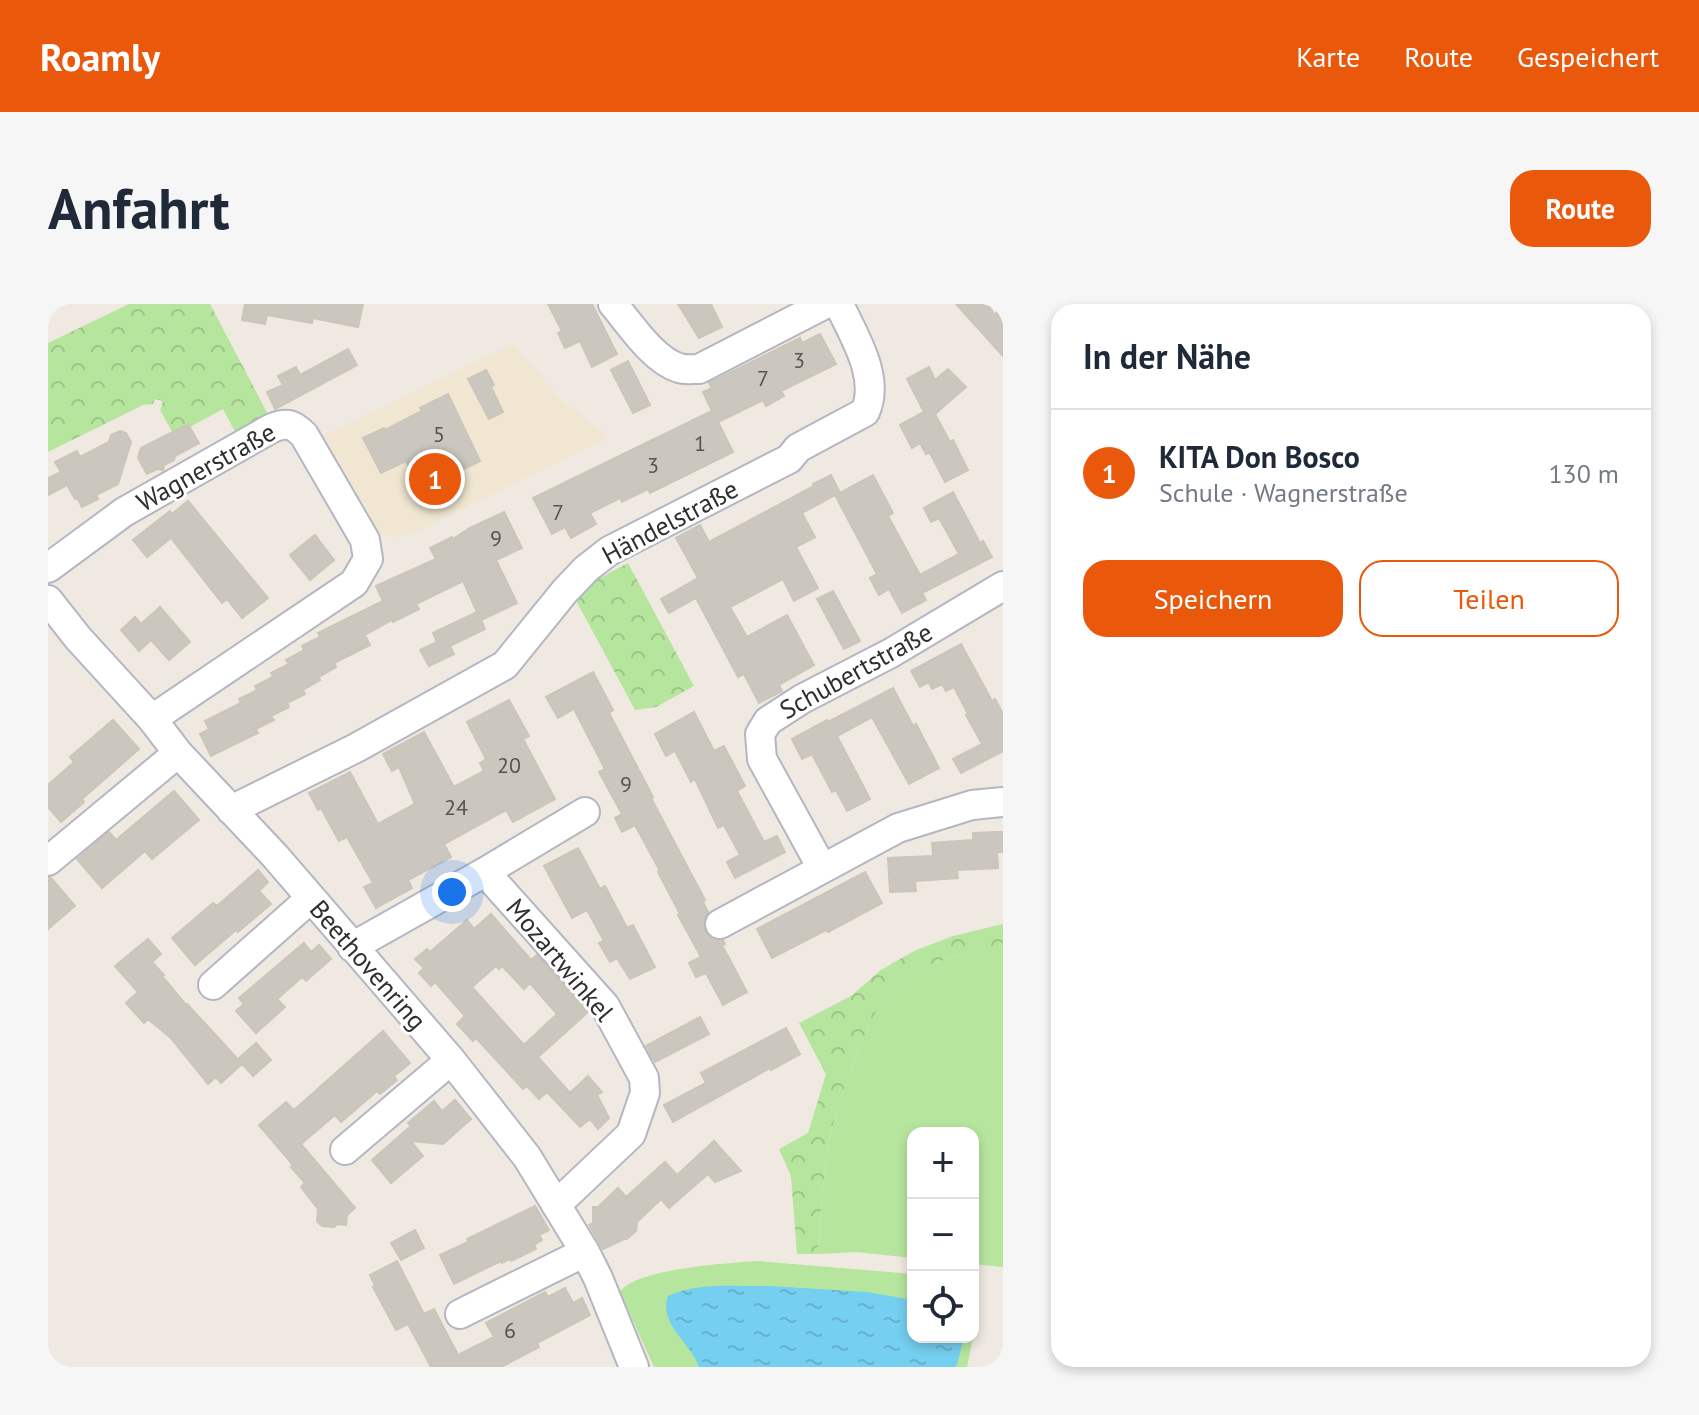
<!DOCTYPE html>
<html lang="de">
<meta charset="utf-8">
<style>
body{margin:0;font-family:"PT Sans",sans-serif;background:#f6f6f7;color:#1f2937}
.controls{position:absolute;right:24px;bottom:24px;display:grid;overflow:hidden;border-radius:16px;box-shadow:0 4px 12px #0003}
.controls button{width:72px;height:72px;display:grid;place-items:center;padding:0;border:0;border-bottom:2px solid #e0e1e3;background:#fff;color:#1f2937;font:40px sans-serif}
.you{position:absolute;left:404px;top:588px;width:28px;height:28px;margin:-20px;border:6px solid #fff;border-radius:50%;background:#1a73e8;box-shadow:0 0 0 12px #1a73e833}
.badge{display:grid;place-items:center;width:52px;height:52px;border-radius:50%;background:#ea580c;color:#fff;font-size:26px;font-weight:700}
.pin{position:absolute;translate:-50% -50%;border:4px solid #fff;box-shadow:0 2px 8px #0006}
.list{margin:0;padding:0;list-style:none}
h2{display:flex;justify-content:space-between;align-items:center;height:104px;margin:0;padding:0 32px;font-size:34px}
h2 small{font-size:26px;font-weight:400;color:#747a83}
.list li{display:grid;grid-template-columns:52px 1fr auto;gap:24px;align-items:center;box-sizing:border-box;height:128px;padding:0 32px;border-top:2px solid #e0e1e3}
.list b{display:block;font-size:30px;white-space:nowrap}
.list p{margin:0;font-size:26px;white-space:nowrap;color:#747a83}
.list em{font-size:26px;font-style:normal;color:#747a83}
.actions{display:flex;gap:16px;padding:24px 32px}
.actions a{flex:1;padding:18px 0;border:2px solid #ea580c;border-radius:24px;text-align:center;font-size:28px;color:#ea580c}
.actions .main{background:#ea580c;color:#fff}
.icon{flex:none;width:44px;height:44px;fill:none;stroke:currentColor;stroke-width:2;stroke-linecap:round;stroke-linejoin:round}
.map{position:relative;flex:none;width:955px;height:1063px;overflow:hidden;border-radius:24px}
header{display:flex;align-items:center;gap:48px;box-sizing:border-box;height:112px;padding:0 40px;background:#ea580c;color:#fff}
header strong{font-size:38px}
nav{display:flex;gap:44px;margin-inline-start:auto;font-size:28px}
.intro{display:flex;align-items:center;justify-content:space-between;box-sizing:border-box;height:192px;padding:0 48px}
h1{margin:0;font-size:56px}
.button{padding:20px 36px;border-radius:24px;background:#ea580c;color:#fff;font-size:28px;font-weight:700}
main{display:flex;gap:48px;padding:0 48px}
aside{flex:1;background:#fff;border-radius:24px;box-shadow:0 4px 12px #0003}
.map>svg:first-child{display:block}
.education{fill:#f0e6d1}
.grass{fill:#b6e59e}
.forest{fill:url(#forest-crowns)}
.water{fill:url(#water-ripples)}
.building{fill:#cbc7bf;stroke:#cbc5ba;stroke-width:2;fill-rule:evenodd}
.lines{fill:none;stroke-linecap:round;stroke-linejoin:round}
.minor-casing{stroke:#b4b7c1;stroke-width:32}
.minor{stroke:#fff;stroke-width:28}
.labels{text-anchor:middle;stroke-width:6;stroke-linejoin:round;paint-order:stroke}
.number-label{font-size:22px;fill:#555452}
.street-label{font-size:26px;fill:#2e2e2e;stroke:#fff}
</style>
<header>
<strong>Roamly</strong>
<nav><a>Karte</a><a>Route</a><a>Gespeichert</a></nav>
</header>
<div class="intro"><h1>Anfahrt</h1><a class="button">Route</a></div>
<main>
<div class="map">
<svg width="955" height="1063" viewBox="0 0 955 1063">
<defs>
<pattern id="forest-crowns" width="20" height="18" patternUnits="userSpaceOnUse" patternTransform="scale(2)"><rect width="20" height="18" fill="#b6e59e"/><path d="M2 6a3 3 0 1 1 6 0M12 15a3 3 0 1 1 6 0" fill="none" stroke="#9dc588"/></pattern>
<pattern id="water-ripples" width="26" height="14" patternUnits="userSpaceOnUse" patternTransform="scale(2)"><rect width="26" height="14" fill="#75cff0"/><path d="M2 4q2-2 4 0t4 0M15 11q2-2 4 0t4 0" fill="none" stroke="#66b2ce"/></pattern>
</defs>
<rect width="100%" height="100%" fill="#efe9e1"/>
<!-- education -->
<path class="education" d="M465,40L512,94L562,133L362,230L349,233L337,232L328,227L320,217L275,132Z"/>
<!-- grass -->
<path class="grass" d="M955,640V963L925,960V829H865V954L808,948L770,950C773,912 774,872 782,834C788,804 799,775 811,746C821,719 832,693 857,675C886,655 922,649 955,640Z
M709,957L865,970V1033H925L919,1063H606L572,988C586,965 680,959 709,957Z"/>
<!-- forest -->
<path class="forest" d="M81,0H162L224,118L191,135L175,105L142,123L140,120L133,124L126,131L112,106L115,97L107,95L105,100L95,101L0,148V39Z
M580,259L646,382L608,403L587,406L524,289Z
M955,620V640C922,649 886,655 857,675C832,693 821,719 811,746C799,775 788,804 782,834C774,872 773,912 770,950H749L743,872L731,845L760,829L778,770L751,719L803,692L833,666L866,647L905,632Z"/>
<!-- water -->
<path class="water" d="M722,982L819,988L865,996V1033H914V1040L909,1061L907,1063H651C643,1038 610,1021 620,992C651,977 689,983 722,982Z"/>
<!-- building -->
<path class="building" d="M197,0H315L310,23L265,14L264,19L219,11L217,20L194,16Z
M500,0H544L569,50L544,63L532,37L517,44L510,29L514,27Z
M630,0H663L674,23L651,34Z
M908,0H940L946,11L955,3V52Z
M772,30L788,60L733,87L736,92L718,102L715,96L670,118L685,148L602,189L600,185L574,198L572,194L542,209L548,220L523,234L517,223L504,230L485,194L664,107L655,88L664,84L661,79L752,34L754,39Z
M300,45L309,61L227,105L219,88L235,81L230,72L248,63L252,71Z
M580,57L602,101L585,109L563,66Z
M881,63L887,76L900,65L918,83L887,110L902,138L905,136L920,166L897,178L882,149L878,150L872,139L864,144L852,121L876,108L859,75Z
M438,66L446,81L443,83L455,108L441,115L420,75Z
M400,90L432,157L372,187L358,157L333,169L315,134L336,124L337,126L374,107L372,104Z
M140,120L151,139L127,152L126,156L116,161L115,166L109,165L99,170L90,154L93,144Z
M72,127L78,129L83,138L70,180L48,191L50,195L34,203L29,194L27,195L19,181L0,191V174L13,168L7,158L29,147L32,153L61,138L63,131Z
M783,171L792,189L825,171L845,209L840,212L872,271L911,250L891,214L883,218L876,204L905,188L932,239L935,237L944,253L874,289L878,296L854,309L841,285L831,291L822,274L829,270L787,191L754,209L767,233L748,243L770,284L746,297L735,275L682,303L699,333L739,311L766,361L731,381L734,387L711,399L696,370L690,373L648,294L621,309L613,295L650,274L628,234L652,221L661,238L766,182L765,180Z
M140,197L220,294L194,314L179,295L174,299L123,234L99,253L85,236L122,207L124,210Z
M456,208L474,244L448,256L469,299L433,316L437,325L402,342L406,350L381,362L372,346L389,338L385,329L429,308L415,277L368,300L371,305L345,318L344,316L317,331L322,341L286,359L288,363L271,373L272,376L255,386L257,390L239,399L241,403L223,412L226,416L208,425L210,429L163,452L152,430L161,425L157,417L193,399L191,395L209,386L207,382L225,373L223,369L241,360L238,356L256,346L254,342L272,333L270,329L335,297L328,282L388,255L382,244L404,233L405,235L422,224Z
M267,231L286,256L262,276L242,251Z
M785,287L812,337L796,345L769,295Z
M112,303L142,338L121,356L103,336L91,347L73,326L87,313L93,320Z
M913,340L944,397L947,395L955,410V447L913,469L905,455L934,440L918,411L920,410L906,383L898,387L894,380L884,385L881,378L872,383L863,367Z
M545,368L565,406L561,409L605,493L603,494L657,596L655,598L660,608L655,619L657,627L664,635L675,636L677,640L674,641L699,688L675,701L658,669L648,673L641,659L653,653L630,611L632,610L610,568L612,567L587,521L574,528L567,514L574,510L551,468L557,465L526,405L510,414L498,393Z
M845,384L865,422L868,420L891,464L861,480L824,413L789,432L822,495L799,507L788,486L784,488L764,450L754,455L744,435L779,416L780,418Z
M461,396L481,432L475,435L507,495L465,518L458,506L396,540L403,553L360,576L364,584L328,604L316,583L325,579L299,533L291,537L273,504L270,506L261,489L302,468L330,520L367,500L351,463L344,467L335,450L376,428L406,483L436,467L432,459L438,455L419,418Z
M646,408L666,447L676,442L697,482L689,487L716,538L729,532L737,548L687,574L679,558L692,551L676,521L670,524L647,475L643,478L627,447L618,452L607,430Z
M65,416L91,445L34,495L36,498L13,518L0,503V481L26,458L22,453Z
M126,487L151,516L104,555L97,547L54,584L29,555L61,528L68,536Z
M948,528H955V548H949L950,564L909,566L910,574L867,577L868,587L842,588L840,554L885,552L884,539L925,536V529Z
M530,544L552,585L557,582L579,624L585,621L607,663L582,675L569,654L562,658L551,639L556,637L539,606L524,614L496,562Z
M210,566L220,578L211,587L223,600L190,628L188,626L147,661L124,634L165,599L169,602Z
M817,568L834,599L780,628L778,626L724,654L709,625Z
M0,574H3L27,602L0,625Z
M443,610L483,656L489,651L540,708L490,753L522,789L540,772L554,788L549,791L561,814L550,825L542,815L532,823L499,788L491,795L479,782L475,785L428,734L425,737L409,720L417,712L387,678L383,682L371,669L376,664L367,655L379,645L382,648L419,616L426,625ZM448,662L451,665L454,662L476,685L482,679L509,710L476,741L424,683Z
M100,635L113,650L104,658L116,671L114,672L138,701L139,700L164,727L194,760L173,779L168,773L160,780L123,734L100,715L96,719L78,699L90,688L67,662Z
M256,639L263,648L271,641L283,655L258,677L254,673L229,695L237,703L208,729L188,707L196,700L191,694Z
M652,713L661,730L607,758L598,742Z
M738,724L752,750L723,766L722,764L625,818L616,801L658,779L653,769Z
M335,727L362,759L346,772L349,776L332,790L329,787L293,818L287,811L253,840L307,904L299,911L298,921L289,920L286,923L274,922L269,917L270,905L253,883L257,879L243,863L245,861L211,821L238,798L246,806Z
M208,739L223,756L205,772L190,755Z
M407,796L423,815L395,840L363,837L375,852L343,879L324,856L363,822L360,819L386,797L394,807Z
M666,837L693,867L667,878L660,870L621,904L613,895L589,918L588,927L579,935H576L555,945L541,921L545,919V903H550L570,884L578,893L617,858L629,871Z
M487,902L501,926L491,931L494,936L486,941L488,945L463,957L462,955L454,959L453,957L406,980L392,951L420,938L419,935Z
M367,926L376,944L353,956L343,939Z
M349,957L376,1010L386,1005L410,1051L446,1033L438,1019L497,988L500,993L517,984L525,999L534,994L542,1011L489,1039L491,1043L453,1063H383L360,1020L348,1026L325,983L327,982L322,971Z"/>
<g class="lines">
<defs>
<path id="minor" d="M565,0C582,20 605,56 631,64C637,66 644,65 651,65L777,0
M0,264L76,208L224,124C239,118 245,120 256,131L317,236L320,255L306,279L104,415
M0,296L30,334L104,415L130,449L227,552L403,756L479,853L537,948L550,974L586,1063
M183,506L308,444L457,361L517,287L538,265L561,247L741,155L750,144L817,108C833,73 805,31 791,0
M0,557L130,449
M774,564L714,455L712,430L720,417L754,395L843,349L955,282
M437,568L557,702L596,774L597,789L583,830L508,901
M672,620L850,524L924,501L955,498
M304,643L437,568L537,508
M165,681L263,594
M297,846L403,756
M412,1010L537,948"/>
</defs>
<!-- minor casing -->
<use href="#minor" class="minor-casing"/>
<!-- minor -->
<use href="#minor" class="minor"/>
</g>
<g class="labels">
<!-- number labels -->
<g class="number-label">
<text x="751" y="64">3</text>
<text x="715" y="82">7</text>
<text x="391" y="138">5</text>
<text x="652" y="147">1</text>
<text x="605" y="169">3</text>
<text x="510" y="216">7</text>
<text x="448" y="242">9</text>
<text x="461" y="469">20</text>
<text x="578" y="488">9</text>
<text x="408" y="511">24</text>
<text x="462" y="1034">6</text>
</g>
<!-- street labels -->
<g class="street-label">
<text transform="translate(158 163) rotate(-29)" y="9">Wagnerstraße</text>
<text transform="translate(622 218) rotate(-28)" y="9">Händelstraße</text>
<text transform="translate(808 367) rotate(-29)" y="9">Schubertstraße</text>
<text transform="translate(512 656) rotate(50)" y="9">Mozartwinkel</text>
<text transform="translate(320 661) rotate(49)" y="9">Beethovenring</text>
</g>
</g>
</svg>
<div class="controls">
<button>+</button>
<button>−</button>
<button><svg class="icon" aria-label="locate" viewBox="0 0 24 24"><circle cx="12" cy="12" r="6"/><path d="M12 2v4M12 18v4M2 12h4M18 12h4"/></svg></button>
</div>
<div class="you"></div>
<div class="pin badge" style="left:387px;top:175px">1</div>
</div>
<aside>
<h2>In der Nähe<small></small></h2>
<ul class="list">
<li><span class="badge">1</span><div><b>KITA Don Bosco</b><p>Schule · Wagnerstraße</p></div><em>130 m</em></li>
</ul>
<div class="actions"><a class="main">Speichern</a><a>Teilen</a></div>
</aside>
</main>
